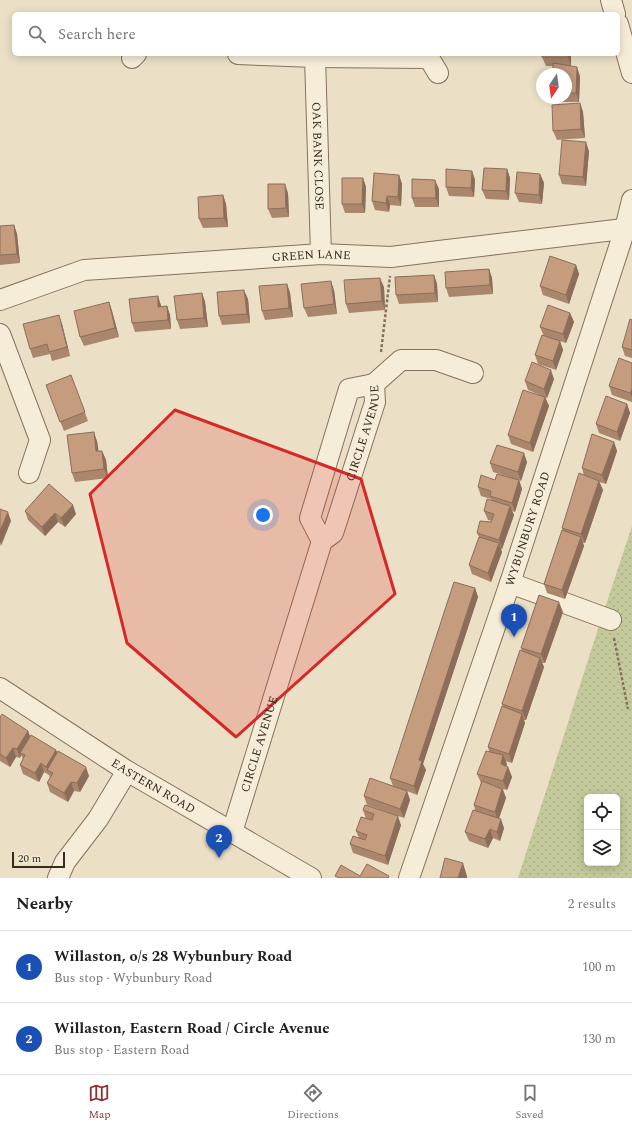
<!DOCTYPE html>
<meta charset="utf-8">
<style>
body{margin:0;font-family:Spectral,serif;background:#f6f6f6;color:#202124}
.controls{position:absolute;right:12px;bottom:12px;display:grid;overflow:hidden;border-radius:6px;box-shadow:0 2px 10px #0003}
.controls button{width:36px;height:36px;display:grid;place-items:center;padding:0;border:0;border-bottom:1px solid #e0e0e0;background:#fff;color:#202124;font:20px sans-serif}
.compass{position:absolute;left:536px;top:68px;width:36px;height:36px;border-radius:50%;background:#fff;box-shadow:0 2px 10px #0003;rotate:193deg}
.scale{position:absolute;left:12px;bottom:10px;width:53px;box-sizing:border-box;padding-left:4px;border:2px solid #372b20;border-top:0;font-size:11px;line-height:14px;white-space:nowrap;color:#372b20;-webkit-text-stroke:3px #f3ead5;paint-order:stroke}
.you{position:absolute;left:263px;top:515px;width:14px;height:14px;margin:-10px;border:3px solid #fff;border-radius:50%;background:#1a73e8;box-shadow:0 0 0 6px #1a73e833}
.badge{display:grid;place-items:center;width:26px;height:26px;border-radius:50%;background:#903133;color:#fff;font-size:13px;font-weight:700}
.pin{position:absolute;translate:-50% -33px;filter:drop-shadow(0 1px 2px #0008)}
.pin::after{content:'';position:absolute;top:21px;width:14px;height:12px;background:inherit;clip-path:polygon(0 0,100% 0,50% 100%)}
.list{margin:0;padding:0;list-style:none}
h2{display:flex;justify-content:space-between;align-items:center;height:52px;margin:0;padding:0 16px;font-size:17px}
h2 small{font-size:13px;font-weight:400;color:#757577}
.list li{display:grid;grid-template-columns:26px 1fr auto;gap:12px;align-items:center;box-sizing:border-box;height:72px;padding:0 16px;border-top:1px solid #e0e0e0}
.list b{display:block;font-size:15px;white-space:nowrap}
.list p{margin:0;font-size:13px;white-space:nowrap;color:#757577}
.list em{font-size:13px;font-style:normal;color:#757577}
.icon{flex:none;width:22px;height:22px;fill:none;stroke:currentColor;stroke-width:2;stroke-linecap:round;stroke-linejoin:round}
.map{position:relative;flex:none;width:632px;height:878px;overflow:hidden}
.search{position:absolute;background:#fff;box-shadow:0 2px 10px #0003;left:12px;right:12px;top:12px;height:44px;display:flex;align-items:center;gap:10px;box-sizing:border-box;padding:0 14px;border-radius:6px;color:#757577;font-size:15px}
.sheet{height:196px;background:#fff}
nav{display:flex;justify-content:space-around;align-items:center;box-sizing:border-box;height:56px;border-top:1px solid #e0e0e0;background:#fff;font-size:11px;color:#757577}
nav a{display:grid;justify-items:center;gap:2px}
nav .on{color:#903133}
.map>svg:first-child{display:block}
.green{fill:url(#green-dots);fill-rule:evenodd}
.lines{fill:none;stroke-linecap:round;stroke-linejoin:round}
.minor-casing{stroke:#85725d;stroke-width:22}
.path{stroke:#85725d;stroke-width:2.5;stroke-dasharray:3 2;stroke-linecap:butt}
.minor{stroke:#f6edd9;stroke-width:20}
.wall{fill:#aa866d}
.shaded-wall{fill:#8b6d59}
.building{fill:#c69c7f;stroke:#8b6d59}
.marked{fill:#d62828;fill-opacity:0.2;stroke:#d62828;stroke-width:3;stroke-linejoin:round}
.labels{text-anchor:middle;stroke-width:4;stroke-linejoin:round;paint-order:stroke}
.street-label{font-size:12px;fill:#372b20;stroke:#f3ead5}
</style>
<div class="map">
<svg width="632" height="878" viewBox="0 0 632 878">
<defs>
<pattern id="green-dots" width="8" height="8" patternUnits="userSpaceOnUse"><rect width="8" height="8" fill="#c4c99b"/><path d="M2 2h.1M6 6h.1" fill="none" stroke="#a9ad85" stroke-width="1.8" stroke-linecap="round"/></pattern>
</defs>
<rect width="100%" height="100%" fill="#ebe0c6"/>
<!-- green -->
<path class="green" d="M632,526V878H518L598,629ZM587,797H617V863H587Z"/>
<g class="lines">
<defs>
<g id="minor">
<path d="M611,0L615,14"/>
<path d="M618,24L632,73"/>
<path d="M238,54L315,57L429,58L438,73"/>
<path id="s1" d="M315,57L321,254"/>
<path d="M132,58L136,54"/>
<path id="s2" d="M0,300L84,270L321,254L391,257L439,251L632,228"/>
<path d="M0,334L40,440L29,473"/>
<path d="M374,384L401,360H436L473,373"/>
<path d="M510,583L611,620"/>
<path id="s3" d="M0,688L127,771L311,878"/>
<path id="s4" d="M232,832L322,541L333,533L375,402L374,384L349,389L310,518L322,541"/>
<path d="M58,878L65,862L98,819L127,771"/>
<path id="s5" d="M409,878L510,583L625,229L632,200"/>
</g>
</defs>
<!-- minor casing -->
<use href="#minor" class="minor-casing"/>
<!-- path -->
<path class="path" d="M381,352L390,276
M614,638L628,709"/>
<!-- minor -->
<use href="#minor" class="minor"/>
</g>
<!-- wall -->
<path class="wall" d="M571,54V66L580,76L579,102H556L554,98H566V74L553,66H546L542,57Z
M580,103L583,112L585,138L557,140L553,131Z
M589,151L586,186L562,184L559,175Z
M507,169L510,178L509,200L486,199L482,190Z
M472,171L475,180L474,197L449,196L446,187Z
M540,174L544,183L542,204L519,202L515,193Z
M399,175L402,184L401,206L390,205L389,212L375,210L372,201Z
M363,178L366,187L365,213H345L342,204Z
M439,189V207H415L412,198Z
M288,193L289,217L272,218L268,209Z
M223,195L226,204L228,227L203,228L199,219Z
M14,225L17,234L20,263L0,265V226Z
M576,265L579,274L569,304L543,295L540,286Z
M489,269L492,278L493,294L449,297L446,288Z
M434,275L437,284L438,302L399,304L396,295Z
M287,284L290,293L293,317L265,320L262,311Z
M384,287L385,310L349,313L346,304Z
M334,290L337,314L308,317L304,308Z
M202,293L205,302L208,327L180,329L177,320Z
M248,299L250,323L222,325L219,316Z
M109,302L112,311L119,337L84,346L80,337Z
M161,305V307L167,306L170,315L171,329L135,332L132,323Z
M570,313L574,322L566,343L544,336L540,327Z
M632,320V358L625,356L622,347Z
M62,324L70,356L52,361L50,354L33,358L30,349Z
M560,341L563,350L556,370L538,364L535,355Z
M632,363V402L612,395L609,386Z
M71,375L88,421L64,431L46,385Z
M554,379L547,398L528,390L525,381Z
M545,397L549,406L533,452L511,444L508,435Z
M627,404L630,413L620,441L599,433L596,424Z
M97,441L98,451H102L106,460L108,478L75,482L72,473Z
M614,442L617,451L606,484L599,482L603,490L585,543H583L584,546L565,599L547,593L544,584L563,531L562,528L584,476L582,468Z
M527,462L521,481L519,480L522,489L515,512L512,511L514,515L502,549H501L502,552L491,582L472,574L469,565L479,537L477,533L492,521L488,520L484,511L491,500V499L481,496L478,487L495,480L509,477L493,472L490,463Z
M25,511L76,514L65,527L58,522L45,536L28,520Z
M475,588L478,597L423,764L426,770L417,795L407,791L410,800L404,818L367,805L364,796L393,786L390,778Z
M563,612L545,663H542L544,667L526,720H524L525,723L512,763L505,761L507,764L506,766L508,767L512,777L507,790L503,789L506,798L499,818L504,828L500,841L493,838L488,848L469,841L465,832L475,810L474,805L481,783L477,774L489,751L488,747L503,707L502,704L522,651L521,648Z
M0,717L28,731L30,736L56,750L57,752L89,776L80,792L74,791L68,802L50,792L47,783L50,778L49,775L44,772L39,782L23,774L20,765L23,759L21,755L20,758L16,757L10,767L0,761Z
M365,805L401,825L388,865L353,853L350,844L359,838L356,831L366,819L363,810Z"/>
<!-- shaded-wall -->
<path class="shaded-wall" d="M568,54H571V66L568,57Z
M577,67L580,76L579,102L576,93Z
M580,103L583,112L585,138L581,129Z
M586,142L589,151L586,186L583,177Z
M507,169L510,178L509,200L506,191Z
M472,171L475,180L474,197L471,188Z
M540,174L544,183L542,204L539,195Z
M399,175L402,184L401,206L398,197Z
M363,178L366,187L365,213L362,204Z
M435,180L439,189V207L436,198Z
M285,184L288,193L289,217L286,208Z
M223,195L226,204L228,227L224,218Z
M387,196L390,205L389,212L386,203Z
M14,225L17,234L20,263L17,254Z
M576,265L579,274L569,304L566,295Z
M489,269L492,278L493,294L490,285Z
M434,275L437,284L438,302L435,293Z
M380,278L384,287L385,310L382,301Z
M331,281L334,290L337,314L334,304Z
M287,284L290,293L293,317L289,308Z
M244,290L248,299L250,323L247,314Z
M202,293L205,302L208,327L204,318Z
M158,296L161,305L162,316L158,307Z
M109,302L112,311L119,337L115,328Z
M167,306L170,315L171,329L168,320Z
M570,313L574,322L566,343L563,334Z
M59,315L62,324L70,356L67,347Z
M560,341L563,350L556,370L553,361Z
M551,370L554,379L547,398L544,389Z
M632,389V398L630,393Z
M545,397L549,406L533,452L530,443Z
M627,404L630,413L620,441L617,432Z
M94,432L97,441L100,460L96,451Z
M614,442L617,451L606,484L602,475Z
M102,451L106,460L108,478L104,469Z
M524,453L527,462L521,481L518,472Z
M519,480L522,489L515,512L512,503Z
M599,481L603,490L585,543L581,534Z
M73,505L76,514L65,527L61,518Z
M510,506L514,515L502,549L499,540Z
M8,512L11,521L1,546L0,542V531Z
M55,513L58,522L45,536L42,527Z
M581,537L584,546L565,599L562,590Z
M499,543L502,552L491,582L488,573Z
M475,588L478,597L423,764L426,770L417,795L414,786L419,760Z
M559,602L563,612L545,663L541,654Z
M540,658L544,667L526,720L522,711Z
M522,714L525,723L512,763L509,754Z
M28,731L31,740L20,753L21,755L20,758L17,749Z
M13,748L16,757L10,767L6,758Z
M56,750L59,759L48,770L46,767Z
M503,755L507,764L504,773L501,764Z
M41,763L44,772L39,782L35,773Z
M86,767L89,776L80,792L77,783Z
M508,767L512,777L507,790L503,781Z
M71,782L74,791L68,802L64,793Z
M502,789L506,798L498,821L495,812Z
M407,791L410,800L404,818L400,809Z
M398,816L401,825L388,865L385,856Z
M501,819L504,828L500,841L497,832Z
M490,829L493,838L488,848L485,839Z
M463,863L467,876V878H458Z"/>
<!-- building -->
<path class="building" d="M542,54H568V57H542Z
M553,63L577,67L576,93H566V74H553Z
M580,103L581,129L553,131L552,105Z
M562,140L586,142L583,177L559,175Z
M484,168L507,169L506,191L482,190Z
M446,169L472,171L471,188L446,187Z
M517,172L540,174L539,195L515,193Z
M374,173L399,175L398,197L387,196L386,203L372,201Z
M342,178H363L362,204H342Z
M412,179L435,180L436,198H412Z
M268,184H285L286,208L268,209Z
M223,195L224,218L199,219L198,197Z
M14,225L17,254L0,255V226Z
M550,256L576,265L566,295L540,286Z
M489,269L490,285L446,288L445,272Z
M434,275L435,293L396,295L395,277Z
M380,278L382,301L346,304L344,280Z
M331,281L334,304L304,308L301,284Z
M287,284L289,308L262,311L259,286Z
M244,290L247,314L219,316L217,292Z
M202,293L204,318L177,320L174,296Z
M158,296V307L167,306L168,320L132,323L129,299Z
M109,302L115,328L80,337L74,311Z
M548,305L570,313L563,334L540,327Z
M59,315L67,347L49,352L47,344L30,349L23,324Z
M630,319L632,320V350L622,347Z
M542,335L560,341L553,361L535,355Z
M619,358L632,363V389L630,393L609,386Z
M532,362L551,370L544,389L525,381Z
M71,375L85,412L60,422L46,385Z
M523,390L545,397L530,443L508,435Z
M606,396L627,404L617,432L596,424Z
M94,432L96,451H102L104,469L72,473L67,435Z
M592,434L614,442L602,475L582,468Z
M497,445L524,453L518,472L490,463Z
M579,473L599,481L581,534L562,528Z
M497,474L519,480L512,503L490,496L491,491L478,487L481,475L495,480Z
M49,484L73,505L61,518L55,513L42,527L25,511Z
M487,499L510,506L499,540L477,533L480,521L491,522L494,514L484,511Z
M0,509L8,512L0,531Z
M562,530L581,537L562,590L544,584Z
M479,537L499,543L488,573L469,565Z
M454,582L475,588L419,760L422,761L414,786L390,778Z
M539,595L559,602L541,654L521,648Z
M520,650L540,658L522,711L502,704Z
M502,706L522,714L509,754L488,747Z
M2,714L28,731L17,749L13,748L6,758L0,754V717Z
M31,735L56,750L46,767L41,763L35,773L20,765L25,755L20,753Z
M58,751L86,767L77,783L71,782L64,793L47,783L53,773L47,770Z
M486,751L503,755L501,764L508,767L503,781L477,774Z
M370,778L407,791L400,809L364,796Z
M482,781L502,789L495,812L474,805Z
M365,805L398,816L385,856L350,844L353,836L365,840L367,835L356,831L361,817L372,820L374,814L363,810Z
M473,810L501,819L497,832L490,829L485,839L465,832Z
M445,858L463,863L458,878H440Z
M367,864L389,876L388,878H339L335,876L341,865L360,876Z"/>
<!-- marked area -->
<path class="marked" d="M175,410L361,479L395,594L236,737L127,643L90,494Z"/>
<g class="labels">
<!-- street labels -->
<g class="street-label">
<text dy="4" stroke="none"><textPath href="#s1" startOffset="99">OAK BANK CLOSE</textPath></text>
<text dy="4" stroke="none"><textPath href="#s2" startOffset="317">GREEN LANE</textPath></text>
<text dy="4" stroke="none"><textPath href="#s4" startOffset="423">CIRCLE AVENUE</textPath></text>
<text dy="4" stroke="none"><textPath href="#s5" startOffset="369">WYBUNBURY ROAD</textPath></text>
<text dy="4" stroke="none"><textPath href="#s4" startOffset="92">CIRCLE AVENUE</textPath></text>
<text dy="4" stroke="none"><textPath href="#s3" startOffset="182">EASTERN ROAD</textPath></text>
</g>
</g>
</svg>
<div class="controls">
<button><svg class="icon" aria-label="locate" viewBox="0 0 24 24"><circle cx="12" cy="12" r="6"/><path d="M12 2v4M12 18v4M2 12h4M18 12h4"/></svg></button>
<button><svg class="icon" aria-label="layers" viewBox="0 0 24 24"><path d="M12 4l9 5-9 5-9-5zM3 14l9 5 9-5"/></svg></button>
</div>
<svg class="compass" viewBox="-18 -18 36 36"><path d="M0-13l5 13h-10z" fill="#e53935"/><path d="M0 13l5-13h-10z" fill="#757577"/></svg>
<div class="scale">20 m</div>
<div class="you"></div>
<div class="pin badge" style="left:514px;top:637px;background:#1a4fb4">1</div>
<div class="pin badge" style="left:219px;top:858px;background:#1a4fb4">2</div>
<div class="search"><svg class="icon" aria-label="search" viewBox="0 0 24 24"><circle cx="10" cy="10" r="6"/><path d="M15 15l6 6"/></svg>Search here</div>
</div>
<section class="sheet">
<h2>Nearby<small>2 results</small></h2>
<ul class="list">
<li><span class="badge" style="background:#1a4fb4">1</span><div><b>Willaston, o/s 28 Wybunbury Road</b><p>Bus stop · Wybunbury Road</p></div><em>100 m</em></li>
<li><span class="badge" style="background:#1a4fb4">2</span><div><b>Willaston, Eastern Road / Circle Avenue</b><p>Bus stop · Eastern Road</p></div><em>130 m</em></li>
</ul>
</section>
<nav>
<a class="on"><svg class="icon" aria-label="map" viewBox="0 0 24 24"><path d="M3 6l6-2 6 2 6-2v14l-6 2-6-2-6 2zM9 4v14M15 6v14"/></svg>Map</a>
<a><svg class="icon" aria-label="directions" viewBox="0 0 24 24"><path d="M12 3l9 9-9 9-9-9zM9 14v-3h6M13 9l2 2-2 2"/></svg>Directions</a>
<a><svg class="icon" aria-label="saved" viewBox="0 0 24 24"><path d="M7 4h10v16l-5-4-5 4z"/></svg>Saved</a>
</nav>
